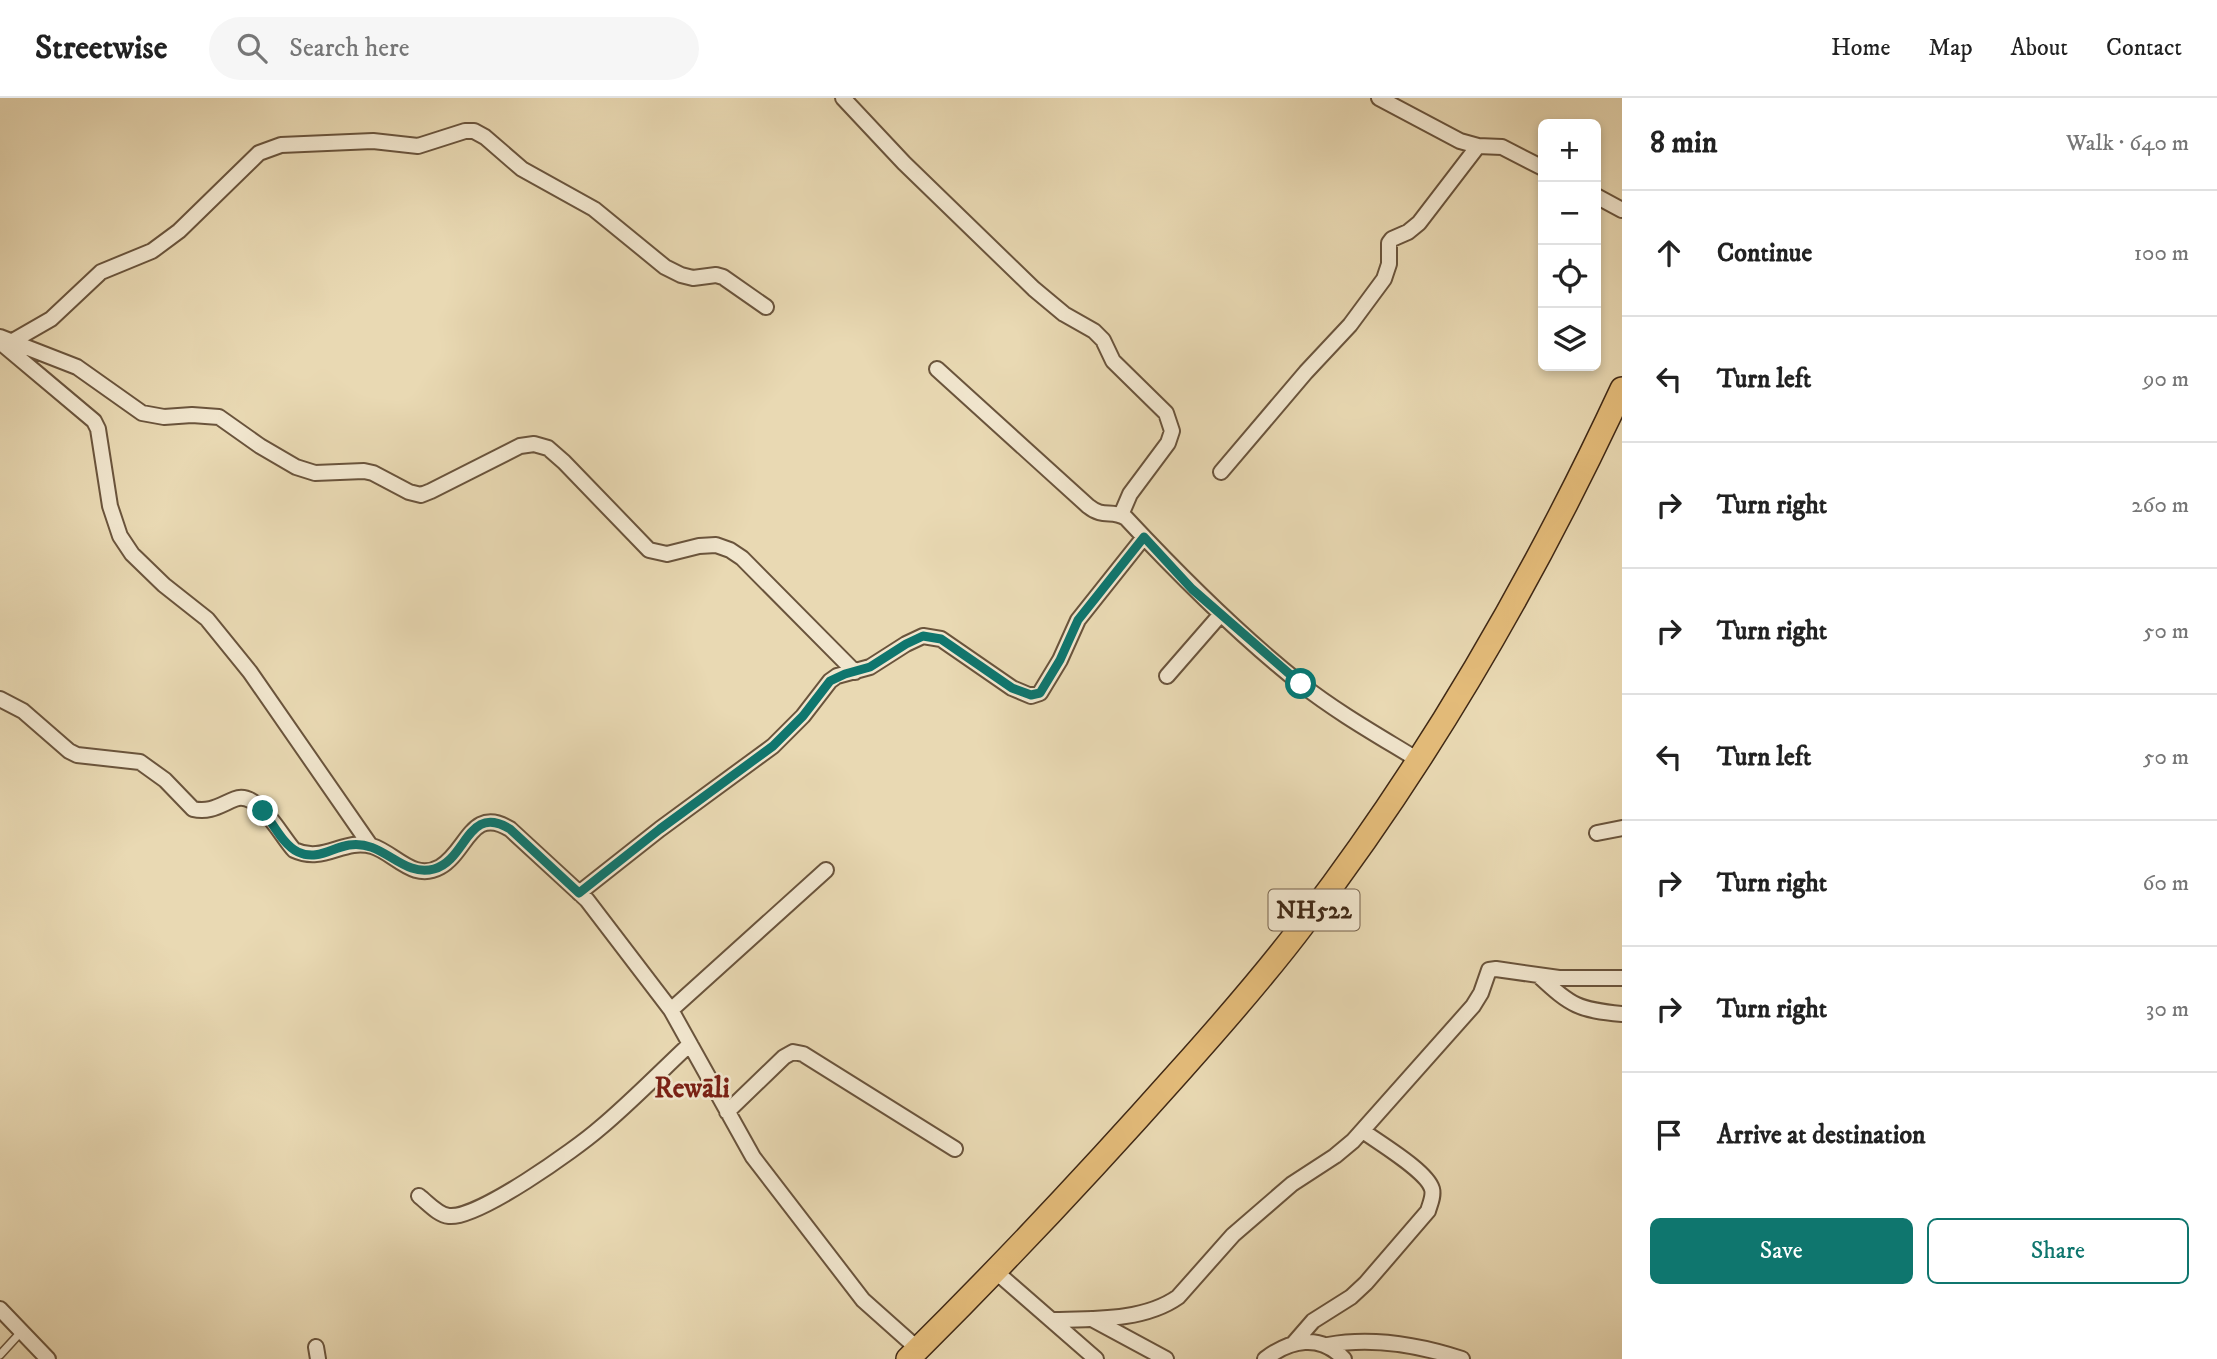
<!DOCTYPE html>
<meta charset="utf-8">
<style>
body{margin:0;font-family:"IM FELL DW Pica",serif;background:#f6f6f6;color:#222}
.controls{position:absolute;right:21px;top:21px;display:grid;overflow:hidden;border-radius:10px;box-shadow:0 4px 10px #0003}
.controls button{width:63px;height:63px;display:grid;place-items:center;padding:0;border:0;border-bottom:2px solid #e0e0e0;background:#fff;color:#222;font:35px sans-serif}
.stop{position:absolute;width:21px;height:21px;margin:-16px;border:5px solid #0f766e;border-radius:50%;background:#fff}
.stop.end{background:#0f766e;border-color:#fff;box-shadow:0 2px 7px #0008}
.list{margin:0;padding:0;list-style:none}
h2{display:flex;justify-content:space-between;align-items:center;height:91px;margin:0;padding:0 28px;font-size:30px}
h2 small{font-size:23px;font-weight:400;color:#767676}
.list li{display:grid;grid-template-columns:46px 1fr auto;gap:21px;align-items:center;box-sizing:border-box;height:126px;padding:0 28px;border-top:2px solid #e0e0e0}
.list b{display:block;font-size:26px;white-space:nowrap}
.list em{font-size:23px;font-style:normal;color:#767676}
.actions{display:flex;gap:14px;padding:21px 28px}
.actions a{flex:1;padding:16px 0;border:2px solid #0f766e;border-radius:10px;text-align:center;font-size:24px;color:#0f766e}
.actions .main{background:#0f766e;color:#fff}
.icon{flex:none;width:38px;height:38px;fill:none;stroke:currentColor;stroke-width:2;stroke-linecap:round;stroke-linejoin:round}
.map{position:relative;flex:none;width:1622px;height:1261px;overflow:hidden}
header{display:flex;align-items:center;gap:42px;box-sizing:border-box;height:98px;padding:0 35px;background:#fff;border-bottom:2px solid #e0e0e0}
header strong{font-size:33px}
nav{display:flex;gap:38px;margin-inline-start:auto;font-size:24px}
.search{width:490px;height:63px;background:#f6f6f6;display:flex;align-items:center;gap:18px;box-sizing:border-box;padding:0 24px;border-radius:38px;color:#767676;font-size:26px}
main{display:flex}
aside{flex:1;background:#fff}
.map>svg:first-child{display:block}
.lines{fill:none;stroke-linecap:round;stroke-linejoin:round}
.service-casing{stroke:#6a543c;stroke-width:10}
.minor-casing{stroke:#6a543c;stroke-width:18}
.trunk-casing{stroke:#3f2815;stroke-width:26}
.service{stroke:#f1e6ce;stroke-width:7}
.minor{stroke:#f1e6ce;stroke-width:14}
.trunk{stroke:#e4bc7a;stroke-width:23}
.route{stroke:#0f766e;stroke-width:9}
.labels{text-anchor:middle;stroke-width:5;stroke-linejoin:round;paint-order:stroke}
.shield{fill:#f1e6ce;stroke:#74614c;stroke-width:2}
.shield-label{font-size:24px;font-weight:bold;fill:#3f2815}
.neighbourhood-label{font-size:28px;font-weight:bold;fill:#7a1f14;stroke:#f1e6ce}
</style>
<header>
<strong>Streetwise</strong>
<div class="search"><svg class="icon" aria-label="search" viewBox="0 0 24 24"><circle cx="10" cy="10" r="6"/><path d="M15 15l6 6"/></svg>Search here</div>
<nav><a>Home</a><a>Map</a><a>About</a><a>Contact</a></nav>
</header>
<main>
<div class="map">
<svg width="1622" height="1261" viewBox="0 0 1622 1261">
<rect width="100%" height="100%" fill="#e9d9b3"/>
<filter id="stains"><feTurbulence type="fractalNoise" baseFrequency=".00286" numOctaves="4"/><feColorMatrix values="0 0 0 0 .2 0 0 0 0 .09 0 0 0 0 .02 0 0 0 .5 -.17"/></filter>
<radialGradient id="worn" r=".72"><stop offset=".6" stop-color="#630" stop-opacity="0"/><stop offset="1" stop-color="#630" stop-opacity=".3"/></radialGradient>
<g class="lines">
<defs>
<path id="service" d="M0,1257L21,1234"/>
<path id="minor" d="M843,0L904,65L1034,191L1064,216L1094,233L1103,242L1113,263L1166,315L1172,333L1168,345L1130,396L1121,417
M1379,0L1460,43L1478,48L1502,49L1543,70
M1596,98L1622,112
M0,239L77,269L142,315L164,319L192,317L219,319L260,348L296,369L315,375L364,373L373,375L409,394L421,397L431,393L520,348L534,346L548,350L564,364L649,452L667,456L699,448L716,447L730,452L742,460L855,574
M0,244L94,323L98,331L110,408L120,438L132,456L164,487L207,521L250,574L370,747
M11,244L51,221L101,174L152,153L179,133L259,55L281,47L373,43L418,48L465,33H474L485,39L522,71L594,111L665,169L681,177L693,180L716,177L723,179L766,209
M937,271L1088,408C1104,421 1111,411 1126,420C1181,479 1238,536 1301,586C1338,615 1379,638 1418,662
M1221,374L1306,274L1350,227L1384,181L1389,166V145L1392,141L1408,134L1419,125L1478,48
M1167,578L1221,516
M0,601L23,613L69,653L77,657L140,664L165,682L193,711C210,715 220,707 235,701C258,692 281,738 294,752C324,766 343,740 372,748C395,755 413,784 440,769C467,754 471,707 510,731L587,802L671,912L753,1059L863,1202L918,1251
M1597,735L1622,730
M579,795L660,731L773,648L803,618L830,583L837,578L870,569L906,546L923,538L941,541L1012,590L1031,598L1040,595L1060,562L1078,522L1144,439
M1539,878C1571,908 1579,912 1622,916
M671,912L826,772
M727,1014L784,959L793,954L803,956L955,1051
M419,1098C428,1105 438,1117 449,1118C478,1121 576,1051 600,1030C631,1004 660,974 690,946
M995,1173L1096,1261
M0,1211L48,1261
M1092,1221L1166,1261
M1054,1222C1094,1221 1144,1223 1178,1199L1233,1137L1292,1086L1335,1058L1353,1043L1473,908L1481,895L1489,872L1496,871L1559,880H1622
M1293,1246L1313,1223L1351,1199L1366,1185L1428,1113C1430,1106 1434,1098 1432,1091C1427,1073 1379,1045 1363,1033
M1328,1247C1372,1239 1419,1247 1462,1261
M316,1249L318,1261
M1265,1261C1290,1242 1320,1235 1344,1261"/>
<path id="trunk" d="M908,1261C1002,1168 1092,1072 1180,973C1223,925 1266,876 1305,824C1431,659 1535,478 1622,291"/>
</defs>
<!-- service casing -->
<use href="#service" class="service-casing"/>
<!-- minor casing -->
<use href="#minor" class="minor-casing"/>
<!-- trunk casing -->
<use href="#trunk" class="trunk-casing"/>
<!-- service -->
<use href="#service" class="service"/>
<!-- minor -->
<use href="#minor" class="minor"/>
<!-- trunk -->
<use href="#trunk" class="trunk"/>
</g>
<g class="lines">
<!-- route -->
<path class="route" d="M263,713C273,725 283,747 298,754C317,763 331,750 349,747C383,741 402,780 434,771C467,762 467,705 510,731L579,795L660,731L773,648L803,618L830,583L845,576L870,569L906,546L923,538L941,541L1012,590L1031,597L1040,595L1060,562L1078,522L1144,439L1192,491L1301,586"/>
</g>
<g class="labels">
<!-- shield labels -->
<rect class="shield" x="1268.5" y="791.5" width="91" height="41" rx="5"/>
<g class="shield-label">
<text x="1314" y="820">NH522</text>
</g>
<!-- neighbourhood labels -->
<g class="neighbourhood-label">
<text x="692" y="999">Rewāli</text>
</g>
</g>
<rect width="100%" height="100%" filter="url(#stains)"/>
<rect width="100%" height="100%" fill="url(#worn)"/>
</svg>
<div class="controls">
<button>+</button>
<button>−</button>
<button><svg class="icon" aria-label="locate" viewBox="0 0 24 24"><circle cx="12" cy="12" r="6"/><path d="M12 2v4M12 18v4M2 12h4M18 12h4"/></svg></button>
<button><svg class="icon" aria-label="layers" viewBox="0 0 24 24"><path d="M12 4l9 5-9 5-9-5zM3 14l9 5 9-5"/></svg></button>
</div>
<div class="stop" style="left:1301px;top:586px"></div>
<div class="stop end" style="left:263px;top:713px"></div>
</div>
<aside>
<h2>8 min<small>Walk · 640 m</small></h2>
<ul class="list">
<li><svg class="icon" aria-label="ahead" viewBox="0 0 24 24"><path d="M12 20V5M6 11l6-6 6 6"/></svg><div><b>Continue</b></div><em>100 m</em></li>
<li><svg class="icon" aria-label="left" viewBox="0 0 24 24"><path d="M17 20v-9H6M10 6l-5 5 5 5"/></svg><div><b>Turn left</b></div><em>90 m</em></li>
<li><svg class="icon" aria-label="right" viewBox="0 0 24 24"><path d="M7 20v-9h11M14 6l5 5-5 5"/></svg><div><b>Turn right</b></div><em>260 m</em></li>
<li><svg class="icon" aria-label="right" viewBox="0 0 24 24"><path d="M7 20v-9h11M14 6l5 5-5 5"/></svg><div><b>Turn right</b></div><em>50 m</em></li>
<li><svg class="icon" aria-label="left" viewBox="0 0 24 24"><path d="M17 20v-9H6M10 6l-5 5 5 5"/></svg><div><b>Turn left</b></div><em>50 m</em></li>
<li><svg class="icon" aria-label="right" viewBox="0 0 24 24"><path d="M7 20v-9h11M14 6l5 5-5 5"/></svg><div><b>Turn right</b></div><em>60 m</em></li>
<li><svg class="icon" aria-label="right" viewBox="0 0 24 24"><path d="M7 20v-9h11M14 6l5 5-5 5"/></svg><div><b>Turn right</b></div><em>30 m</em></li>
<li><svg class="icon" aria-label="arrive" viewBox="0 0 24 24"><path d="M6 21V4h12l-3 4 3 4H6"/></svg><div><b>Arrive at destination</b></div></li>
</ul>
<div class="actions"><a class="main">Save</a><a>Share</a></div>
</aside>
</main>
